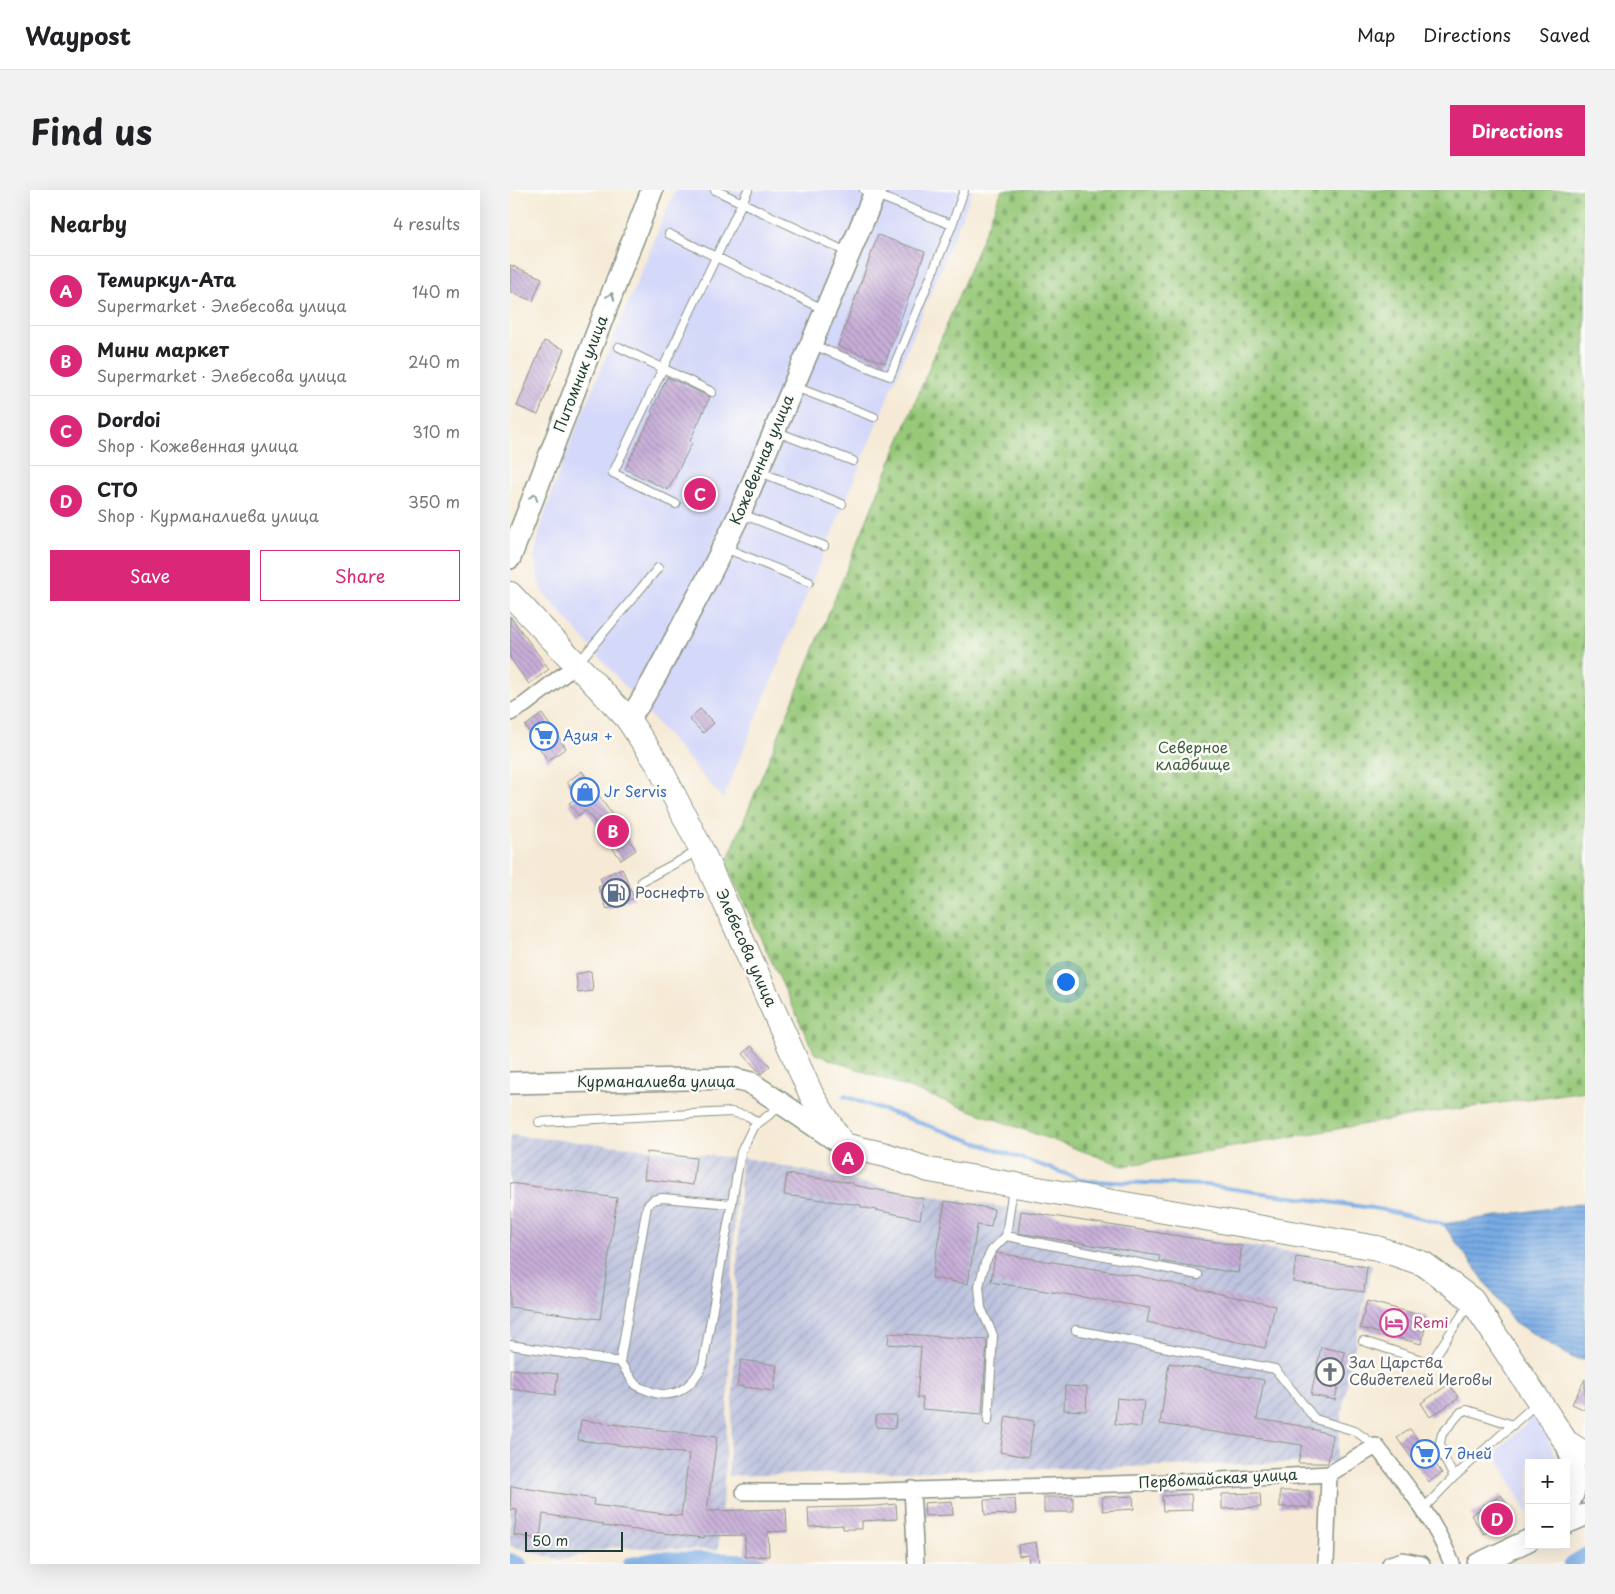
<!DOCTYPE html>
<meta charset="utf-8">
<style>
body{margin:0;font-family:"Playpen Sans",sans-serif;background:#f2f2f2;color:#202124}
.controls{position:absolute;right:15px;bottom:15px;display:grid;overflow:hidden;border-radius:0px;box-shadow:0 5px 20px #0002}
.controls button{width:45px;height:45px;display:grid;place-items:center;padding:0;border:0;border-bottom:1px solid #e0e0e0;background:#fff;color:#202124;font:25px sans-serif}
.scale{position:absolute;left:15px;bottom:12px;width:98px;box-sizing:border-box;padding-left:5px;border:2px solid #1f3d34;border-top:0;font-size:14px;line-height:18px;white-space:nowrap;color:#1f3d34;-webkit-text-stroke:4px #fdfcf7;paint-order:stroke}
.you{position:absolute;left:555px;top:791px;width:18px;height:18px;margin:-12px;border:4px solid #fff;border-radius:50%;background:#1a73e8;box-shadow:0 0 0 8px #1a73e833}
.badge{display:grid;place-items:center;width:32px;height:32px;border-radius:50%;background:#db2777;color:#fff;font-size:16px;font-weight:700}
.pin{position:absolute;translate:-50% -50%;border:2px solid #fff;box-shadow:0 1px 5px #0006}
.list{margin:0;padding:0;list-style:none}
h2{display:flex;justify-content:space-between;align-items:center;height:65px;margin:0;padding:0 20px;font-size:21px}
h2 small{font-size:16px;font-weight:400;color:#757577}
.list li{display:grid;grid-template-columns:32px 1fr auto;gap:15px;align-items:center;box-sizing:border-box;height:70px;padding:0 20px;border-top:1px solid #e0e0e0}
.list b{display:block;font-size:19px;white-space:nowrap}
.list p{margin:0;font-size:16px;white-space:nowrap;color:#757577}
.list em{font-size:16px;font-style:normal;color:#757577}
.actions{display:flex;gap:10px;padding:15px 20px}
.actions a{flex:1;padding:11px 0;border:1px solid #db2777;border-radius:0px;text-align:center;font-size:18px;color:#db2777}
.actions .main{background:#db2777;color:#fff}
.map{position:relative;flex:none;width:1075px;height:1374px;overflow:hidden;border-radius:0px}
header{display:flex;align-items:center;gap:30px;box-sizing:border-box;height:70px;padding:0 25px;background:#fff;border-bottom:1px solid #e0e0e0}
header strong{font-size:24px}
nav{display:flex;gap:28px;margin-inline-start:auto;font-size:18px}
.intro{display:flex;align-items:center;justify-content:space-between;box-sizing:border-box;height:120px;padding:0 30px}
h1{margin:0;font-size:35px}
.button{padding:12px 22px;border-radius:0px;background:#db2777;color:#fff;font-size:18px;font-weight:700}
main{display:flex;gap:30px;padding:0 30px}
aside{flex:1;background:#fff;border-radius:0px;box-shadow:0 5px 20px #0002}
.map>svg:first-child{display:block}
.built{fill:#d4d8f9}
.industrial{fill:url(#industrial-furrows)}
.cemetery{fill:url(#cemetery-stones);stroke:#5b8356}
.water{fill:url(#water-rules);stroke:#4c748c}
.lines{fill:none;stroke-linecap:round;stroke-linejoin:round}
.stream{stroke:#79abe5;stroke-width:4}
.canal{stroke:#79abe5;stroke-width:14}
.building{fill:url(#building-back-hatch)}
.lane-casing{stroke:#8a9485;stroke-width:10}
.street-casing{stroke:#8a9485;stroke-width:18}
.secondary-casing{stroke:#8a9485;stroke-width:24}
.primary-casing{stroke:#8a9485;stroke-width:26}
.lane{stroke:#fff;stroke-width:8}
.street{stroke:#fff;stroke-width:15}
.secondary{stroke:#fff;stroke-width:21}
.primary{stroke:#fff;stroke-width:24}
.oneway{stroke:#8f9e9a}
.labels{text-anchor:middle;stroke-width:5;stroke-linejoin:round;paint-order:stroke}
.street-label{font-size:15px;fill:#1f3d34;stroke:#fdfcf7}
.shop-label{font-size:15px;fill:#366cbe;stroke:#fdfcf7;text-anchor:start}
.park-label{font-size:15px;fill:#3d6045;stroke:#fdfcf7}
.service-label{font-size:15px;fill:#4e5e75;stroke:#fdfcf7;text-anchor:start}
.hotel-label{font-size:15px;fill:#b23c85;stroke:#fdfcf7;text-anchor:start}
.worship-label{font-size:15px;fill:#5b616d;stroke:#fdfcf7;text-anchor:start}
</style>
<header>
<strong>Waypost</strong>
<nav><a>Map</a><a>Directions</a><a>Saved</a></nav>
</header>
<div class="intro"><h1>Find us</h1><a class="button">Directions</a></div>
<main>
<aside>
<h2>Nearby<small>4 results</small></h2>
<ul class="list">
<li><span class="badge">A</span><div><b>Темиркул-Ата</b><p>Supermarket · Элебесова улица</p></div><em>140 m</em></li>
<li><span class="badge">B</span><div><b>Мини маркет</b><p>Supermarket · Элебесова улица</p></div><em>240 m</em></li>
<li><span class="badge">C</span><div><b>Dordoi</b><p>Shop · Кожевенная улица</p></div><em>310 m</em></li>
<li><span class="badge">D</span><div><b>СТО</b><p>Shop · Курманалиева улица</p></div><em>350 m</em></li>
</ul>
<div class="actions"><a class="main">Save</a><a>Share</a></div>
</aside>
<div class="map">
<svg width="1075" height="1374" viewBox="0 0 1075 1374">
<defs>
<pattern id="industrial-furrows" width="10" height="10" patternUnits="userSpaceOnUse" patternTransform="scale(1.25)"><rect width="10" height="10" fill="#bdc3de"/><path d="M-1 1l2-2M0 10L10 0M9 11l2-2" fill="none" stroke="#a2a8bf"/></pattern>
<pattern id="cemetery-stones" width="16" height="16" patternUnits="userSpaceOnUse" patternTransform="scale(1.25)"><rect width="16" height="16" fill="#97c979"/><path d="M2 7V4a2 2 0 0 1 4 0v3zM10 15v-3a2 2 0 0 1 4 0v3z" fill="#7ba464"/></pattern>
<pattern id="water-rules" width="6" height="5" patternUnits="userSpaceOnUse" patternTransform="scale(1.25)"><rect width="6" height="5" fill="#79abe5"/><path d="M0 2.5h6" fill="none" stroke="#638cba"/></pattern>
<pattern id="building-back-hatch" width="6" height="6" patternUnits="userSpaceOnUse" patternTransform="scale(1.25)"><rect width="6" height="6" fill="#c7aed8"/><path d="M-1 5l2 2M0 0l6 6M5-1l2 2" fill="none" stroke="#a18fb0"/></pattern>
</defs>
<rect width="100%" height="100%" fill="#fdfcf7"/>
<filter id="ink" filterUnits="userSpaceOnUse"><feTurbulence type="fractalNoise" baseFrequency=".02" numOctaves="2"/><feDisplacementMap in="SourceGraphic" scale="10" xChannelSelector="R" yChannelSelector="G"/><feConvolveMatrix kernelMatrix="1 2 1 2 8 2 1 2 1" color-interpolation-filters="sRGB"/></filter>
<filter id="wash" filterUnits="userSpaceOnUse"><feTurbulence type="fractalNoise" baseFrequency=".0096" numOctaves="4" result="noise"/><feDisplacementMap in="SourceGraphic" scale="20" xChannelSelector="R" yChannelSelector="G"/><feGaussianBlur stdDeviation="1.12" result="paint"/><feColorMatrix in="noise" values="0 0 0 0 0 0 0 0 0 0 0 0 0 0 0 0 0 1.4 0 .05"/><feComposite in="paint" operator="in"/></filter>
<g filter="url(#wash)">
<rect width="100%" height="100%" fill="#f6ead6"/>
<!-- built -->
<path class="built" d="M165,0H463L213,609L31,400L24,369L31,335L52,273Z
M1025,1225L1050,1273H1019V1325L985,1263Z"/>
<!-- industrial -->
<path class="industrial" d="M0,945L227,968L215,1279L208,1360L102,1357L51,1370L0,1356Z
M231,967L397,1002L862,1075L833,1214L826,1272L218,1286L223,1204Z"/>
<!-- cemetery -->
<path class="cemetery" d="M492,0H1075V901L919,923L614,976L305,864L216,674Z"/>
<!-- water -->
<path class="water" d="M1075,1013V1170L1063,1168L1004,1132L933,1034Z"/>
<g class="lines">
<!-- stream -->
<path class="stream" d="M334,906L576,991L695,995L869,1019L933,1034"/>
<!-- canal -->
<path class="canal" d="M0,1370L10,1374
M120,1374L149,1368L226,1370L250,1374
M1060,1374L1075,1365"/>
</g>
<g id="blocks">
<!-- building -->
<path class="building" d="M368,45L415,62L375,173L328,156Z
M0,75L32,88L23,111L0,102Z
M34,151L54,159L28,225L7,216Z
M157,187L200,207L180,251L182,253L158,300L115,279L143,223L141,222Z
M0,426L39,479L19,494L0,468Z
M190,519L204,533L193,543L179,529Z
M32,524L56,558L38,571L15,536Z
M72,581L126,660L111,670L76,620L68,626L59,613L67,608L57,592Z
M112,678L124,708L97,719L88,697L93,695L90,688Z
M81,781L83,801L68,803L66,784Z
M241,856L260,876L251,884L233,864Z
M137,962L186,968L183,995L134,989Z
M277,984L343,993V995L414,1009L410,1029L351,1017V1015L274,1005Z
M0,993L107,1008L90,1129L0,1117Z
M435,1011L484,1019L481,1037L467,1035L458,1094L422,1088Z
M511,1021L732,1056L728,1083L649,1071L650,1066L508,1043Z
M487,1063L629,1086L765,1116L755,1158L637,1132L640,1118L481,1092L485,1066Z
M786,1067L857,1077L854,1102L783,1092Z
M857,1111L918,1127L911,1154L850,1138Z
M379,1143L477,1150L472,1224L412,1219L413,1208H407L411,1157L378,1154Z
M811,1157L835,1162L825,1210L801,1205Z
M231,1170L267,1175L264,1201L227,1196Z
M659,1173L754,1190L747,1229L791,1236L823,1245L818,1273H788L792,1255L650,1234Z
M0,1179L48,1184L45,1205L0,1199Z
M1075,1189V1220L1062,1214Z
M939,1194L949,1208L920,1227L911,1213Z
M555,1196L577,1197L576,1221L554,1220Z
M607,1208L634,1211L631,1237L605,1234Z
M366,1225H386L385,1238L366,1237Z
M496,1226L524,1231L518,1267L490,1262Z
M71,1230L207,1247L197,1321L276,1319L277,1341L258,1342L259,1366L235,1367V1345L194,1346V1348L93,1336V1334L33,1324L30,1349L4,1345L7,1320L0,1319L1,1296L84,1309L83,1315L171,1326L179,1264L68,1250Z
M900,1239L932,1283L919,1292L887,1248Z
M770,1301H800V1317H770Z
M750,1303L751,1317L712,1319V1304Z
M681,1304L682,1320L653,1321L652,1306Z
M991,1305L1004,1325L974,1344L961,1325Z
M623,1306L624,1319L593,1321L592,1307Z
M534,1307H563V1322H534Z
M505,1309L506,1324L475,1325L474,1310Z
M442,1311L443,1325L415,1326L414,1313Z
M386,1314L387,1329L352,1331V1339H333V1335L299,1337L298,1318L367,1316Z
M526,1352L529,1373L519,1374L518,1365L509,1366L508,1355Z"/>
</g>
</g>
<g filter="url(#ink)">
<use href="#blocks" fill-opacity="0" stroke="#8a9485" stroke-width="1"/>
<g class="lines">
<defs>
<path id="lane" d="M205,0L339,63
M354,0L442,35
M159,44L315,120
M303,155L380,186L442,35L454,0
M109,157L202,202
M285,197L364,227
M267,242L343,271
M250,282L332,314
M166,314L103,283L238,0
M232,324L314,356
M215,358L299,392
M69,472L148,378
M132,691L190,660
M29,932L221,922L238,926L247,932
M222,1014L152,1008L143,1010L137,1016L110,1172C115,1179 120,1188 126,1195C129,1197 133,1199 137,1200C163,1212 182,1198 193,1174L231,962L243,937L271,916
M496,1046L503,997
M566,1140L765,1179L805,1229L845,1241L866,1256
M853,1151L918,1172L922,1171L959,1114
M0,1155L110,1172
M478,1231L483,1145L471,1118L469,1096L475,1073L482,1060L496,1046L688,1085
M944,1287L932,1264L930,1252L932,1244L951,1222L957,1220L1003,1235
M913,1319L944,1287L1028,1212"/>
<path id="street" d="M0,523L14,515L66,475
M402,1299L406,1374
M234,1302H335L542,1296L693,1291L819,1284L866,1256C895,1293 925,1330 942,1374
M816,1374L819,1284
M880,1374L893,1370L912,1374"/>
<path id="secondary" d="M0,368L142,0
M117,528L128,516L144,489L202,380L230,323L366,0
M0,893L220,888L241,893L333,955
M1056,1252C1063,1274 1073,1296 1056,1316
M1056,1333L1075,1325
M968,1374L1019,1350"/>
<path id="primary" d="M0,404L117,528L148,574L191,659L302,906L333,955L376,965L419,980L867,1058L914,1074L962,1110L1056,1252L1075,1264"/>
</defs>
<!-- lane casing -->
<use href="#lane" class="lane-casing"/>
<!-- street casing -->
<use href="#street" class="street-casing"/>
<!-- secondary casing -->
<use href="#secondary" class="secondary-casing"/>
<!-- primary casing -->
<use href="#primary" class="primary-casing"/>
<!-- lane -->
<use href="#lane" class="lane"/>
<!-- street -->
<use href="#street" class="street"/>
<!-- secondary -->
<use href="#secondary" class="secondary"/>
<!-- primary -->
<use href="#primary" class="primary"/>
</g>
<!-- one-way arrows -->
<defs><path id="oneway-chevron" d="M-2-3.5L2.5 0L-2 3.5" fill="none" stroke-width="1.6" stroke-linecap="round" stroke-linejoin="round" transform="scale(1.25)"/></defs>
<g class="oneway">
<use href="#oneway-chevron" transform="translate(101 106) rotate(-69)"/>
<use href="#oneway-chevron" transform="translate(24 307) rotate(-69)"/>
</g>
</g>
<!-- icons -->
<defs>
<symbol id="supermarket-ring" viewBox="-11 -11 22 22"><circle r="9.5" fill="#fdfcf7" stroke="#3f7fe0" stroke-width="1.5"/><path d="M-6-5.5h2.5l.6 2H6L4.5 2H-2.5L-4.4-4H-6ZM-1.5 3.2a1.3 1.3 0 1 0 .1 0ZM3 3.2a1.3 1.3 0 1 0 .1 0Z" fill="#3f7fe0"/></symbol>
<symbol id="shop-ring" viewBox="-11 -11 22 22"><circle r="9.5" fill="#fdfcf7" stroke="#3f7fe0" stroke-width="1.5"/><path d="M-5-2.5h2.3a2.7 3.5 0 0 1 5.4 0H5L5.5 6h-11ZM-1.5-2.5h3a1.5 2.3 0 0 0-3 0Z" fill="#3f7fe0"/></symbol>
<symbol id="fuel-ring" viewBox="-11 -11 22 22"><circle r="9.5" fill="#fdfcf7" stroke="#5c6f8a" stroke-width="1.5"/><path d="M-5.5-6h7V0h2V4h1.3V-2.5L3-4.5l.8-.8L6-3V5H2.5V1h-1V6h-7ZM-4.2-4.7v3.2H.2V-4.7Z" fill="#5c6f8a"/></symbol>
<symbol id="hotel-ring" viewBox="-11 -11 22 22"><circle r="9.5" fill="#fdfcf7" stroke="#d1479c" stroke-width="1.5"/><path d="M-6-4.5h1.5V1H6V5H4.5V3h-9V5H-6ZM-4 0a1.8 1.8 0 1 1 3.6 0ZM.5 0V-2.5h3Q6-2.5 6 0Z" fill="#d1479c"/></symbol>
<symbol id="church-ring" viewBox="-11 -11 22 22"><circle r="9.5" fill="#fdfcf7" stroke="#6b7280" stroke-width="1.5"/><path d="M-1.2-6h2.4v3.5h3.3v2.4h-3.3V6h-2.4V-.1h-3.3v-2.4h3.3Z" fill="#6b7280"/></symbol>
</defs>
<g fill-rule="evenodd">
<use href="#supermarket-ring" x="18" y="530" width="32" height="32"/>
<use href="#shop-ring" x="59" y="586" width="32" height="32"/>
<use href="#fuel-ring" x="90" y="687" width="32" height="32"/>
<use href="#hotel-ring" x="868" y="1117" width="32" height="32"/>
<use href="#church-ring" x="804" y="1166" width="32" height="32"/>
<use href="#supermarket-ring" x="899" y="1248" width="32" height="32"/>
</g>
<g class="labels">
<!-- street labels -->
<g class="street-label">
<text transform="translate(71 184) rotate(-69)" y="5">Питомник улица</text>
<text transform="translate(252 270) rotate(-67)" y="5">Кожевенная улица</text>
<text transform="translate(236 758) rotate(66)" y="5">Элебесова улица</text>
<text x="146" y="897">Курманалиева улица</text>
<text transform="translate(708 1289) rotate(-3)" y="5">Первомайская улица</text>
</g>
<!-- shop labels -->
<g class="shop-label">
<text x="53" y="551">Азия +</text>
<text x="94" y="607">Jr Servis</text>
<text x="934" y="1269">7 дней</text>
</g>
<!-- park labels -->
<g class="park-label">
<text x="683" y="563">Северное<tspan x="683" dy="17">кладбище</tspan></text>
</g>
<!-- service labels -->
<g class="service-label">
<text x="125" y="708">Роснефть</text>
</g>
<!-- hotel labels -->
<g class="hotel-label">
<text x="903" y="1138">Remi</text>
</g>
<!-- worship labels -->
<g class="worship-label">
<text x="839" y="1178">Зал Царства<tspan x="839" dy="17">Свидетелей Иеговы</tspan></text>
</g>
</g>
</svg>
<div class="controls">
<button>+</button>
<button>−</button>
</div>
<div class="scale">50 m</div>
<div class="you"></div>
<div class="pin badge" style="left:338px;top:968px">A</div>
<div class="pin badge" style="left:103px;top:641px">B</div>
<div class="pin badge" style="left:190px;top:304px">C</div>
<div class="pin badge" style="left:987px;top:1329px">D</div>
</div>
</main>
